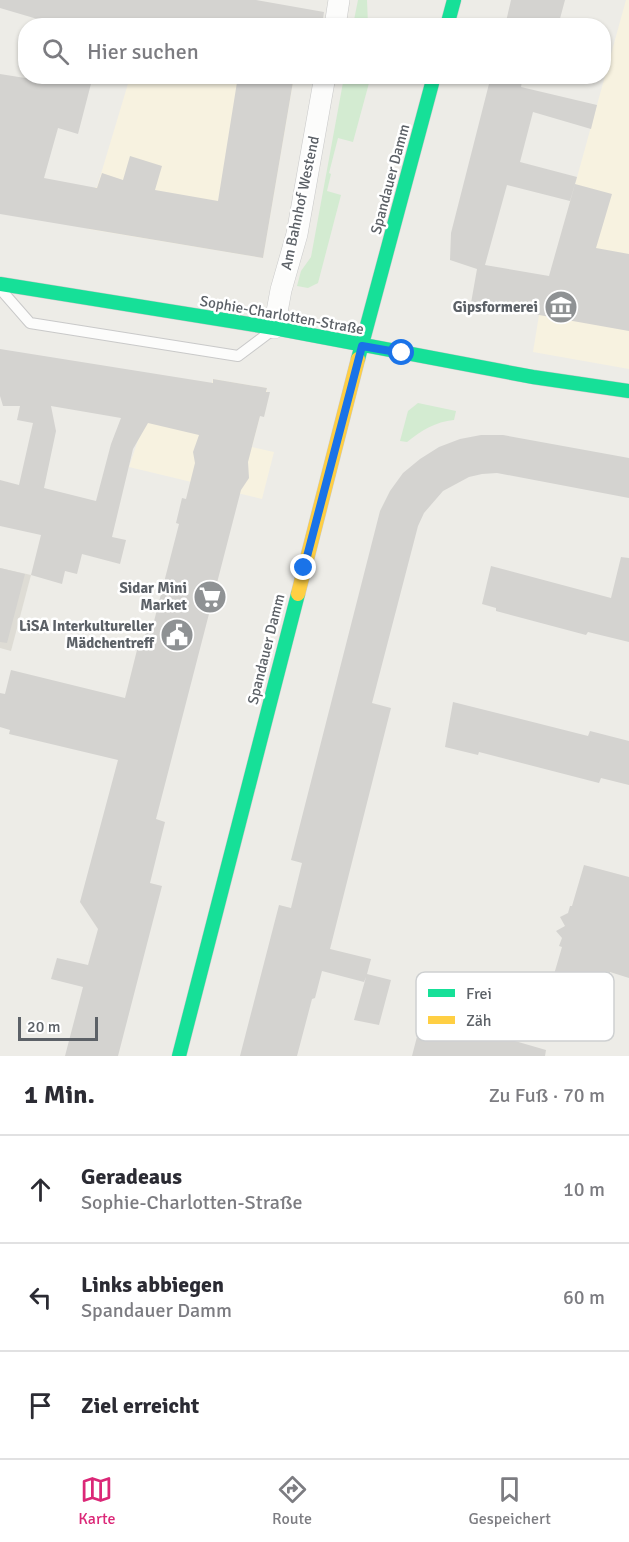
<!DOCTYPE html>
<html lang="de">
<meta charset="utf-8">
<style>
body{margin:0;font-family:Signika,sans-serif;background:#f2f2f3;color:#2b2b33}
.scale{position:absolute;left:18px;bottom:15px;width:80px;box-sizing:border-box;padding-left:6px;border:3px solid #5c6167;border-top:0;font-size:16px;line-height:21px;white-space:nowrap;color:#5c6167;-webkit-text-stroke:4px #fff;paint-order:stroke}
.stop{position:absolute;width:18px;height:18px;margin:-14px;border:4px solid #1a73e8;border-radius:50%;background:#fff}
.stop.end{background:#1a73e8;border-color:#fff;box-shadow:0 2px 6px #0008}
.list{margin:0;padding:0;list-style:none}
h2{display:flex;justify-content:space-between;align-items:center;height:78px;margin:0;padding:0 24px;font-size:26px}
h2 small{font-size:20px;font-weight:400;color:#7c7c81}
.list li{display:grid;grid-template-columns:39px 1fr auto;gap:18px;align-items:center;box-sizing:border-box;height:108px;padding:0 24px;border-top:2px solid #e1e1e2}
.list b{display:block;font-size:22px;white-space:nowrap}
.list p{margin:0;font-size:20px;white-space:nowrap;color:#7c7c81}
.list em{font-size:20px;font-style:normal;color:#7c7c81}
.icon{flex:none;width:33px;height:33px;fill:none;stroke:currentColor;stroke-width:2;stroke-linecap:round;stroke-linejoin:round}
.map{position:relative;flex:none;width:629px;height:1056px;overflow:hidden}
.search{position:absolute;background:#fff;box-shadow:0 2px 4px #0004;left:18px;right:18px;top:18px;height:66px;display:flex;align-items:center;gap:15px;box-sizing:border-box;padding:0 21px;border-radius:24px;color:#7c7c81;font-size:22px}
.sheet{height:402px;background:#fff}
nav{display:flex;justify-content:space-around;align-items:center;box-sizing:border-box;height:84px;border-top:2px solid #e1e1e2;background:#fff;font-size:16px;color:#7c7c81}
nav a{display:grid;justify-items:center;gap:3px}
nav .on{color:#db2777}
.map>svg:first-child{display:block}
.commercial{fill:#f7f2e0}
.education{fill:#dedcd5}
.green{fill:#d3ebd1}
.building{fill:#d4d3d0;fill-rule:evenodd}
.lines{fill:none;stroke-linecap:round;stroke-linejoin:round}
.lane-casing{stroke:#c9c9c9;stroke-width:12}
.street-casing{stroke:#c9c9c9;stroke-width:22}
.fast-casing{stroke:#c9cac9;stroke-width:15}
.slow-casing{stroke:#c9cac9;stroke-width:15}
.lane{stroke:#fcfcfb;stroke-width:10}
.street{stroke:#fcfcfb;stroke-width:21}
.fast{stroke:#16e098;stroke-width:14}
.slow{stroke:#ffcf43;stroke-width:14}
.route{stroke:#1a73e8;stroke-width:8}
.labels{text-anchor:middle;stroke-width:5;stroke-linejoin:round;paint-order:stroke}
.street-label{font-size:15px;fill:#5c6167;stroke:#fff}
.poi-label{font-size:15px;font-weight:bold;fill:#5c6167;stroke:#fff;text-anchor:end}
.key{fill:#fff;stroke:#ced0d1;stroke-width:1.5}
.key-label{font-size:16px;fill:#5c6167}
</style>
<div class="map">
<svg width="629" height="1056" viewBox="0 0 629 1056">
<rect width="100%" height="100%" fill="#edece7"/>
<!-- commercial -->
<path class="commercial" d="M626,0H629V369L533,352L539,315Z
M130,77H294L263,258L88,229L95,187H97Z
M213,379L267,388V392H270L260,416L252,447L274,452L262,499L129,467L144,422L212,383Z"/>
<!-- education -->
<path class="education" d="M0,568L31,575L11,651L0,648Z"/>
<!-- green -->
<path class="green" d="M358,0H367L368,25H353Z
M344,77H368L369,83L353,142L338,138L329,173L331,174L327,191L341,195L318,283L308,288L297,286L301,271L311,257Z
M418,403L456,411L454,420C435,422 422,430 407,442L400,441L408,411Z"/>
<!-- building -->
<path class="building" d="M0,0H256L324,12L322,26H127L103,18L95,26H61L0,8Z
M511,0H565L558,26H505Z
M0,74L44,81L45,76H93L78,134L58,128L44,178L97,188L102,173L123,180L130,156L162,166L155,190L218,201L238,76H294L263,258L0,214Z
M491,76H523L521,87L597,105L591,129L533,112L520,162L577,177L570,201L507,185L485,265L549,276L575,184L612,194L596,248L629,254V331L471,303L477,269L450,260L451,233Z
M0,349L213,383V379L267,388L266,392H270L264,417L260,416L248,462L249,478L241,490L156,819L165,822L150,883L162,886L118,1056H65L83,987L51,979L57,958L88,965L98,929L80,902L118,760L9,734L10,730L0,727V693L5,694L11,670L125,698L137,650L142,648L147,628L152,629L179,524L176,523L182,498L186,499L195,463L193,452L199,435L148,423L133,449L112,537L126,540L120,564L82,554L77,574L65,571L62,584L31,575L41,535L0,526V480L19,485L33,423L17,420L20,406H3L0,396ZM51,406L121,418L111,444L96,501L44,488L56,431Z
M481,435H503L629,458V498L497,473L482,474L469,477L443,491L424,513L418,526L372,703L391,708L330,949L371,959L367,974L391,980L379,1025L354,1020L366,977L364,982L322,971L315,998L312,999L297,1056H240L279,905L291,908L302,863L291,860L380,511L390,491L403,473L420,459L439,447L460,439Z
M621,557L629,558V642L588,632L586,635L496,611V608L482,604L491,566L611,598Z
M0,568L25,574L7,643L0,642Z
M453,702L588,736L590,731L629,741V785L601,778L599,783L479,752L478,755L445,747Z
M584,865L629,877V978L610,972L602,1002L550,988L562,947L559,946L562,938L556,931L565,926L560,917L568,913L570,906H572Z
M433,975L481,987L470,1028L546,1050L545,1056H412Z"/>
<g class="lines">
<defs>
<path id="lane" d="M2,291L30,323L238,356L270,332"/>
<path id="street" d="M335,26L339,0
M274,328L281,290L297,234L325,76"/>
<path id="fast" d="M447,26L454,0
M0,284L274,328L533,377L629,391
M358,359L434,76
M179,1056L298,594"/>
<path id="slow" d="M298,594L358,359"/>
</defs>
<!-- lane casing -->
<use href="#lane" class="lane-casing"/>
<!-- street casing -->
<use href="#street" class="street-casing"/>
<!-- fast casing -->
<use href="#fast" class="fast-casing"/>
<!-- slow casing -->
<use href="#slow" class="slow-casing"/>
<!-- lane -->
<use href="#lane" class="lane"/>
<!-- street -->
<use href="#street" class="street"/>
<!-- fast -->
<use href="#fast" class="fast"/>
<!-- slow -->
<use href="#slow" class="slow"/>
</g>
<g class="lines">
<!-- route -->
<path class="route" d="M304,568L362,346L402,353"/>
</g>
<!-- icons -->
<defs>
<symbol id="museum-disc" viewBox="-11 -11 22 22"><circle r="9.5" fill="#8f9294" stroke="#fff"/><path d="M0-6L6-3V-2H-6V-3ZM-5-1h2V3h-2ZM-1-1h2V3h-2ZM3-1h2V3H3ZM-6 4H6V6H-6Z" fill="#fff"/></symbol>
<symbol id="supermarket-disc" viewBox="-11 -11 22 22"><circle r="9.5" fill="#8f9294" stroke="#fff"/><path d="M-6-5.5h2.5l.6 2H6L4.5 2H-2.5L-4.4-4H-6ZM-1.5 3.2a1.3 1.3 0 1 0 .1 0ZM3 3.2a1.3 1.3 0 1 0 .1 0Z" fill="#fff"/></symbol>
<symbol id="civic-disc" viewBox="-11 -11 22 22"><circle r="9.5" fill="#8f9294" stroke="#fff"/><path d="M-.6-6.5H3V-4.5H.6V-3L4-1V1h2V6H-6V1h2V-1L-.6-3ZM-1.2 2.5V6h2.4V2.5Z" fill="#fff"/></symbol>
</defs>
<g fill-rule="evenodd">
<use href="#museum-disc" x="542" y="288" width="38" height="38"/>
<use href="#supermarket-disc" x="191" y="578" width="38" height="38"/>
<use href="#civic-disc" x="158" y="616" width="38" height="38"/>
</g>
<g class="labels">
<!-- street labels -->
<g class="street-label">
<text transform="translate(390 179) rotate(-75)" y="5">Spandauer Damm</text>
<text transform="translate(300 203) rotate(-78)" y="5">Am Bahnhof Westend</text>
<text transform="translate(282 315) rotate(10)" y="5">Sophie-Charlotten-Straße</text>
<text transform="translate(266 649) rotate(-76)" y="5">Spandauer Damm</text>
</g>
<!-- poi labels -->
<g class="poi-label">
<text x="538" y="312">Gipsformerei</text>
<text x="187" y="593">Sidar Mini<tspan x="187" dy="17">Market</tspan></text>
<text x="154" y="631">LiSA Interkultureller<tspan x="154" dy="17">Mädchentreff</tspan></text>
</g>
</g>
<!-- legend -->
<rect x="416" y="972" width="198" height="69" rx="9" class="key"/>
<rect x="428" y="989" width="27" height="8" fill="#16e098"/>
<rect x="428" y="1016" width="27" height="8" fill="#ffcf43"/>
<g class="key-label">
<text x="466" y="999">Frei</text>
<text x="466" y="1026">Zäh</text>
</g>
</svg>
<div class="scale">20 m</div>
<div class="stop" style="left:402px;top:353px"></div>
<div class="stop end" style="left:304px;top:568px"></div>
<div class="search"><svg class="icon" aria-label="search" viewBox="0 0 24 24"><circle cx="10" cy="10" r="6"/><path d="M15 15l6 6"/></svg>Hier suchen</div>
</div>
<section class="sheet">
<h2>1 Min.<small>Zu Fuß · 70 m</small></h2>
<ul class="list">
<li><svg class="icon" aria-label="ahead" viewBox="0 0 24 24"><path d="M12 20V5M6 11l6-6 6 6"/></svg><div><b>Geradeaus</b><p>Sophie-Charlotten-Straße</p></div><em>10 m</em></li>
<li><svg class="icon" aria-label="left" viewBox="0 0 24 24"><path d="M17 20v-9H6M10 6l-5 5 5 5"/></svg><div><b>Links abbiegen</b><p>Spandauer Damm</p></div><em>60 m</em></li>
<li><svg class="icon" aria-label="arrive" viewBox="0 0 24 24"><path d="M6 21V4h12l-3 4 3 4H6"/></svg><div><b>Ziel erreicht</b></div></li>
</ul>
</section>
<nav>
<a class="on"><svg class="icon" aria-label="map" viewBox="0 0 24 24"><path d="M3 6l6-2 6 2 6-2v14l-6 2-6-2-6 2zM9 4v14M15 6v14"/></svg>Karte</a>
<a><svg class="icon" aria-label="directions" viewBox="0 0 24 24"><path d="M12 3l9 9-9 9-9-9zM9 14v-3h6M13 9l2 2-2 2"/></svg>Route</a>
<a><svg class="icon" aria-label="saved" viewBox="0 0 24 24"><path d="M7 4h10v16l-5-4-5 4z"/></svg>Gespeichert</a>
</nav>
